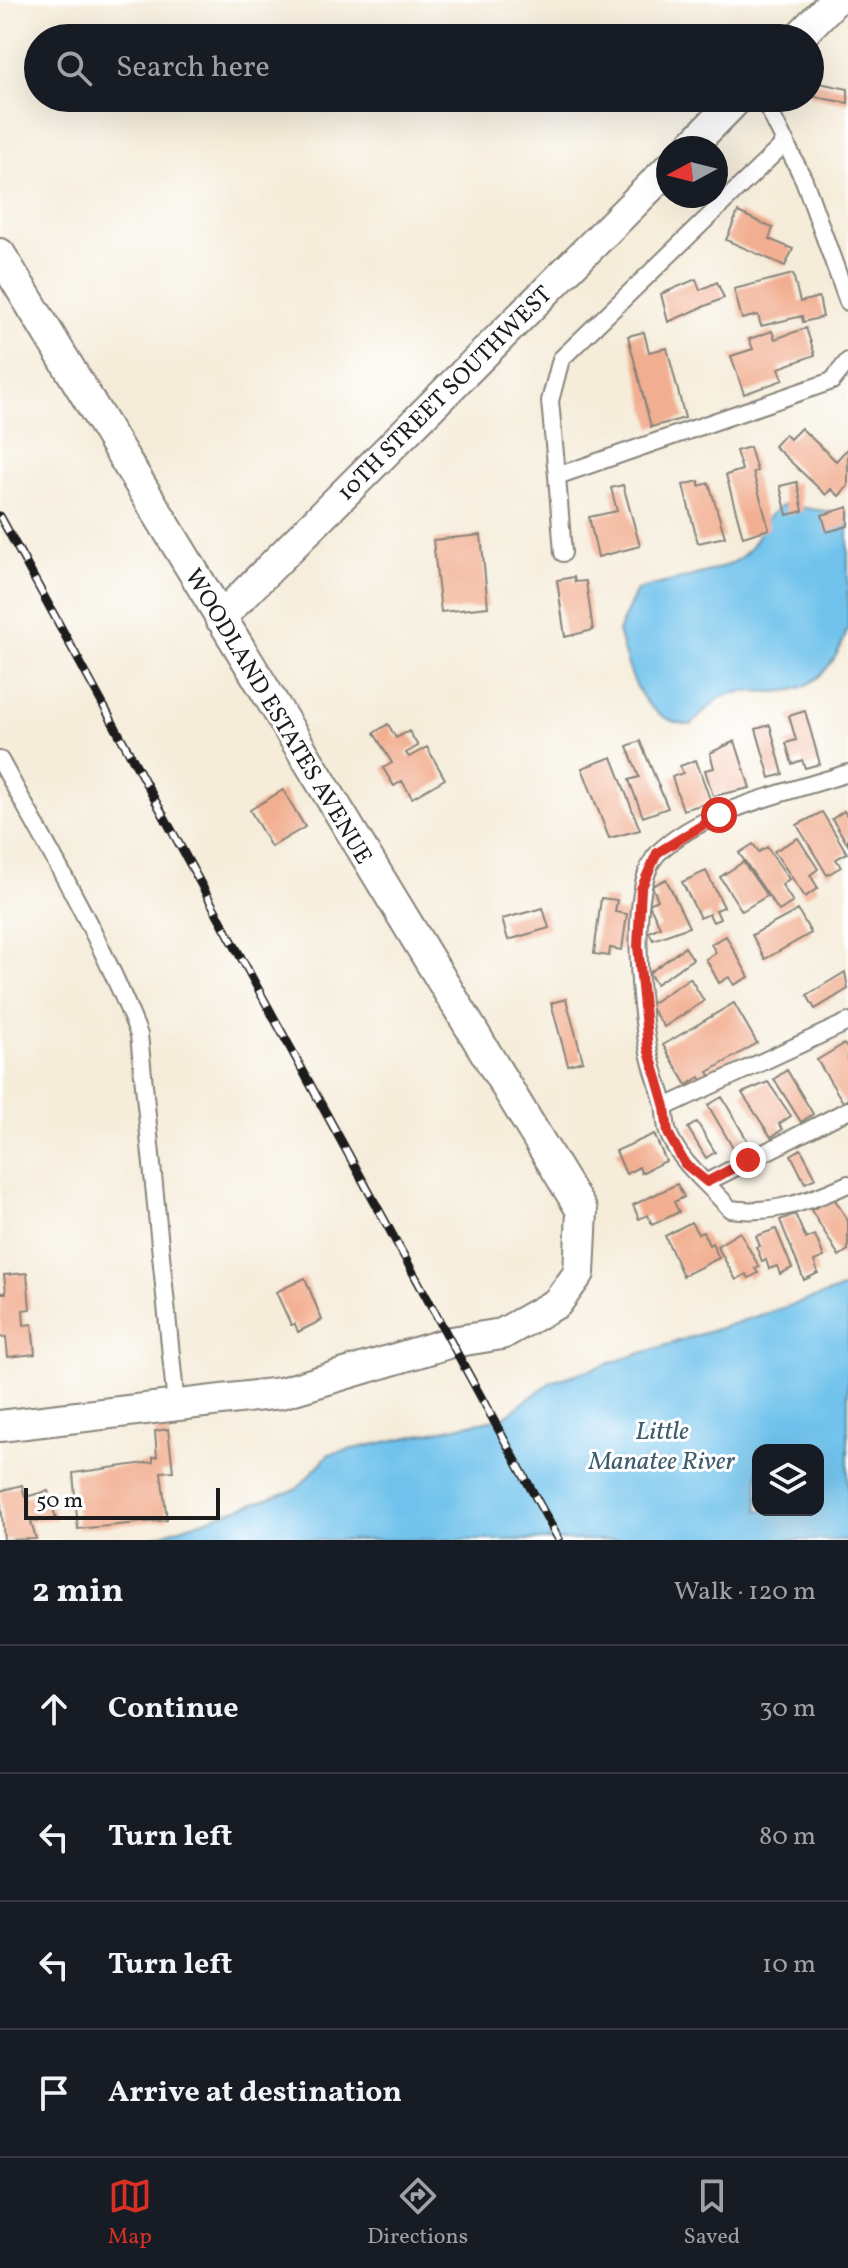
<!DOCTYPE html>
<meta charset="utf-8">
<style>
body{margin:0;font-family:Vollkorn,serif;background:#20242c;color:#f1f3f6}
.controls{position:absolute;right:24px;bottom:24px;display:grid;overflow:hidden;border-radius:16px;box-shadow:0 8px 32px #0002}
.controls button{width:72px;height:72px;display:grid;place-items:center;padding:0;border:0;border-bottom:2px solid #363941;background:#171b24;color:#f1f3f6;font:40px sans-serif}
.compass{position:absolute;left:656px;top:136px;width:72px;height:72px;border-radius:50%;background:#171b24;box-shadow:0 8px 32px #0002;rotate:263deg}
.scale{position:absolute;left:24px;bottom:20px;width:196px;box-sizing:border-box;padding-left:8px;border:4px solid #1c1c1c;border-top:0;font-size:22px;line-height:28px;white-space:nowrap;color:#1c1c1c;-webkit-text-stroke:6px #fff;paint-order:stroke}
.stop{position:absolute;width:24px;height:24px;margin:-18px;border:6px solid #d93025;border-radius:50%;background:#fff}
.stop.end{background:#d93025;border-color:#fff;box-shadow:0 2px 8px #0008}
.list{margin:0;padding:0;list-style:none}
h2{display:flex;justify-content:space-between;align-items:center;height:104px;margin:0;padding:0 32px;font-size:34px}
h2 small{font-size:26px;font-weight:400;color:#9ea1a6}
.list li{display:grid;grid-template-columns:52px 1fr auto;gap:24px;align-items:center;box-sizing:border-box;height:128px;padding:0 32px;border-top:2px solid #363941}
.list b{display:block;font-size:30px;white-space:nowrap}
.list em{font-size:26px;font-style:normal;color:#9ea1a6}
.icon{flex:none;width:44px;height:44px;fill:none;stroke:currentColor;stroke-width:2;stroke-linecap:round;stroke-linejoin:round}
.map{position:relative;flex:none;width:848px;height:1540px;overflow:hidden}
.search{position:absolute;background:#171b24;box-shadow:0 8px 32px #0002;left:24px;right:24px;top:24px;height:88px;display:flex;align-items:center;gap:20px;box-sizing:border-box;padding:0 28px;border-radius:44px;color:#9ea1a6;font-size:30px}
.sheet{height:616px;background:#171b24}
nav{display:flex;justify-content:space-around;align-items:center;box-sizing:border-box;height:112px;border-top:2px solid #363941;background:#171b24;font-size:22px;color:#9ea1a6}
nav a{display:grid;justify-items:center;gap:4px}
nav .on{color:#d93025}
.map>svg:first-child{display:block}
.water{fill:#70c2ec;stroke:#466f84;stroke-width:2;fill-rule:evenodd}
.building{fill:#f2ae90}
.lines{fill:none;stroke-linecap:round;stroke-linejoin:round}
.service-casing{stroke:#88847a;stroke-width:20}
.minor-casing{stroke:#88847a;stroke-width:34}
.service{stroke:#fff;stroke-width:16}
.minor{stroke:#fff;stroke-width:30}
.rail-casing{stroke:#1c1c1c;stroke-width:9}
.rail{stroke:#fff;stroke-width:6;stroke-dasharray:18;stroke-linecap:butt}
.route{stroke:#d93025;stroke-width:10}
.labels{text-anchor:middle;stroke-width:6;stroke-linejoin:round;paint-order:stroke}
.street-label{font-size:24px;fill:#1c1c1c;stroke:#fff}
.water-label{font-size:26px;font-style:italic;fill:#3e5e6f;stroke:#fff}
</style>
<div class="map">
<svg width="848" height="1540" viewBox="0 0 848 1540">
<rect width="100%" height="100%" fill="#fff"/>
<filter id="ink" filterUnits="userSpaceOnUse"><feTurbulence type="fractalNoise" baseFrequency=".0125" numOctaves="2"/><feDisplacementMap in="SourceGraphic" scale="16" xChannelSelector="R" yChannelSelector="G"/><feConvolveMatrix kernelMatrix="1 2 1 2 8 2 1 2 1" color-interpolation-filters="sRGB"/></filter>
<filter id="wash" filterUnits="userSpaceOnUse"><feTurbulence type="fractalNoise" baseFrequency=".006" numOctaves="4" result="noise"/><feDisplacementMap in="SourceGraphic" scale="32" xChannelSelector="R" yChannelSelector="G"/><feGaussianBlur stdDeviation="1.8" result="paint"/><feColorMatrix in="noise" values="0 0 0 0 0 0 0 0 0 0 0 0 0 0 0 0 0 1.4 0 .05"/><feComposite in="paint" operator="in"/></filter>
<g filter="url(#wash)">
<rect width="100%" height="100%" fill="#f5ecd9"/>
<!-- water -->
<path class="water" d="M783,505L848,514V627C841,654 822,683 793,690C770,695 747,687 724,696C711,702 701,716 691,725C640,721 630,674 618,631L637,590C660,583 724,571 740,558C763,540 757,520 783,505Z
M848,1287V1540H144L297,1489L329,1454L504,1417L551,1382ZM758,1450H818V1510H758Z"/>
<g id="blocks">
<!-- building -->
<path class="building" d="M810,81L848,89V103L810,96Z
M738,212L773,228L769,239L793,249L785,266L726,240Z
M793,274L800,302L819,297L823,317L803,322L802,316L761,326L758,315L742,319L734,289Z
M696,279L700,290L717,282L724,298L668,322L661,294Z
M806,328L815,355L779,368L783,380L744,394L731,356L753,349L749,339L772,331L775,339Z
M644,332L649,352L667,348L685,418L651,427L628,336Z
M801,428L836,461L848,448V486L839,496L831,489L826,495L774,446L785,434L790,439Z
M750,447L757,471L753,472L769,529L743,537L726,475L742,470L736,451Z
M699,481V486L709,483L725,537L698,543L683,485Z
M797,482L803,511L787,515L780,486Z
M623,485L640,546L598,557L589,517L617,511L611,488Z
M848,507V526L827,532L822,515Z
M481,535L488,607L441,612L433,540Z
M574,577L575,582L586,581L593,630L565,637L557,580Z
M805,711L820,764L805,768L802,760L792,764L786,743L796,740L789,716Z
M388,724L396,738L409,731L418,746L406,753L409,757L427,747L445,779L412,798L402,781L394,786L383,768L392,763L374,733Z
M770,725L783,774L770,778L756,729Z
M640,741L668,808L643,817L629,780L639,777L627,746Z
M735,741L750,788L713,796L705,770L714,768L710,753Z
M612,757L640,830L609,838L582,768Z
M696,760L711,802L683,810L672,777L683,773L680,766Z
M283,790L305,827L271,847L250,810Z
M844,811L848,817V845L832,819Z
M822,812L847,853L836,859L841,867L827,875L797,825Z
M798,838L818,869L810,875L818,888L805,897L774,851Z
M753,844L759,852L767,847L789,879L782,885L793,902L779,911L739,853Z
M743,862L767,896L742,911L720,877Z
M706,871L724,907L716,910L720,919L713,922L709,914L700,918L682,882Z
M666,879L689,927L653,940L649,932L660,927L649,904L658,900L652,886Z
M601,898L617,900L615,912L627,914L622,950L610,948L609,956L594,954Z
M543,908L549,928L508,940L502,919Z
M798,910L811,933L765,959L752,935Z
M726,936L749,977L734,985L729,977L719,983L706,959L716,953L711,944Z
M685,947L693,959L656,984L649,973Z
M845,972L848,989L815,1009L807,995Z
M690,978L704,1001L664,1027L649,1005Z
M566,999L583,1061L568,1065L551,1003Z
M734,1003L757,1043L708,1072L713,1080L705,1085L700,1077L687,1085L663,1045Z
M844,1044L848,1050V1099L843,1102L817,1060Z
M787,1070L813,1114L801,1122L774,1079Z
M768,1082L791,1116L779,1124L783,1129L771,1137L742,1093Z
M722,1097L751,1147L737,1155L708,1105Z
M697,1122L715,1152L706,1158L688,1128Z
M654,1134L666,1161L641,1173L639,1167L626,1174L616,1151Z
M801,1149L816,1178L805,1183L791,1155Z
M677,1184L684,1197L674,1202L679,1212L652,1225L648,1215L639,1219L633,1205Z
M834,1198L848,1221V1250L839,1256L811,1210Z
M795,1214L806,1239L815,1235L824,1257L814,1261L818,1273L804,1280L780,1220Z
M691,1222L698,1234L703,1232L709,1245L712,1243L719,1258L683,1276L665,1236Z
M776,1229L792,1268L780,1274L777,1266L769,1269L766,1260L762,1261L756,1247L760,1246L756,1236Z
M740,1232L759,1267L755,1269L758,1273L749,1278L746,1274L736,1280L717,1246Z
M27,1273L30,1309L23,1310L24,1325L32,1324L35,1354L8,1357L6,1337H0V1293H6L4,1275Z
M305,1278L322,1320L298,1332L295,1324L291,1325L276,1292Z
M168,1429L173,1471L161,1472L167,1520L78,1529L73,1473L153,1462V1457H157L155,1431Z
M22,1485L25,1497L48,1491L56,1519L31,1522L36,1539L4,1540L0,1491Z"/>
</g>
</g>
<g filter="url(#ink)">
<use href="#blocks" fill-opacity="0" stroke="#88847a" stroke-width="2"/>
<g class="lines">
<defs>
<path id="service" d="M763,98L804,180L848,302
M557,476L550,401L561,359L786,142
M563,553L557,476L832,381L848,361
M0,760C49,850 102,939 139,1035L176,1405
M848,773C791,792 703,809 659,852C627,883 640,1005 648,1047C651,1067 660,1086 664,1105C666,1115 665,1126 669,1135C682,1165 709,1184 730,1209C773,1215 810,1201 848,1184
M665,1107L848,1022
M707,1182L848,1110"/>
<path id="minor" d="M798,38L835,0
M689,148L738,98
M0,254L582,1211L579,1273L557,1303L502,1334L452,1342L281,1393L0,1426
M220,618L668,169"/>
</defs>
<!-- service casing -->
<use href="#service" class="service-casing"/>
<!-- minor casing -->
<use href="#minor" class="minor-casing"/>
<!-- service -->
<use href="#service" class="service"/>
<!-- minor -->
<use href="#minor" class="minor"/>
<defs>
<path id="rail" d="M0,516L559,1540"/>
</defs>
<!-- rail casing -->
<use href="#rail" class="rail-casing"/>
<!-- rail -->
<use href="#rail" class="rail"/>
</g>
</g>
<g class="lines" filter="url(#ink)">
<!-- route -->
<path class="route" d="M719,815L657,853L641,889L638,946L648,1048L665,1107L668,1133L685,1164L707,1182L748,1160"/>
</g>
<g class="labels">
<!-- street labels -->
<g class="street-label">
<text transform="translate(444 393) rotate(-45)" y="8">10TH STREET SOUTHWEST</text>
<text transform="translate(279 716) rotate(59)" y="8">WOODLAND ESTATES AVENUE</text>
</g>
<!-- water labels -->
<g class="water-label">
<text x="662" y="1439">Little<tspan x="662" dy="30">Manatee River</tspan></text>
</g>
</g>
</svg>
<div class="controls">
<button><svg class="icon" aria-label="layers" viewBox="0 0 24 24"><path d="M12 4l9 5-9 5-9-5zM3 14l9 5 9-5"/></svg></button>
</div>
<svg class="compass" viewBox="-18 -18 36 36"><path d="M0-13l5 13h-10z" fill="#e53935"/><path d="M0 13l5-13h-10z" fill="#9ea1a6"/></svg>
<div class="scale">50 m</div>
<div class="stop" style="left:719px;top:815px"></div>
<div class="stop end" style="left:748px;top:1160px"></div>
<div class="search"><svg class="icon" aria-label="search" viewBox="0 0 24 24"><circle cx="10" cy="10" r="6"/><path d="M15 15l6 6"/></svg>Search here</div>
</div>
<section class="sheet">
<h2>2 min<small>Walk · 120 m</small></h2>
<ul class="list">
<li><svg class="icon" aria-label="ahead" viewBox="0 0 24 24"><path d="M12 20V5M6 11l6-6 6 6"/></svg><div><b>Continue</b></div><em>30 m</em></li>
<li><svg class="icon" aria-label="left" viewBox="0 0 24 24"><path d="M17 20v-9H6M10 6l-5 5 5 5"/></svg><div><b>Turn left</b></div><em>80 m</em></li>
<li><svg class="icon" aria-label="left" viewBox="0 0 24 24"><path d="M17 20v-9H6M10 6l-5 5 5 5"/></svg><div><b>Turn left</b></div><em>10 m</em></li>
<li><svg class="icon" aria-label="arrive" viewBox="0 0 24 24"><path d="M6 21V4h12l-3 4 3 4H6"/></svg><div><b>Arrive at destination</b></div></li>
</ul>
</section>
<nav>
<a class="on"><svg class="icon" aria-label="map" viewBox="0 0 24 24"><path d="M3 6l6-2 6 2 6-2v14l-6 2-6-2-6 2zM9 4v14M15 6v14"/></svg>Map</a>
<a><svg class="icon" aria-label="directions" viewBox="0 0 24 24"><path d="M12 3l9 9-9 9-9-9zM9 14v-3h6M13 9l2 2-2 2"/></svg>Directions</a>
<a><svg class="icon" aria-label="saved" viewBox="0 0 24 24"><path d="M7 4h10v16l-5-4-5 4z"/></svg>Saved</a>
</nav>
